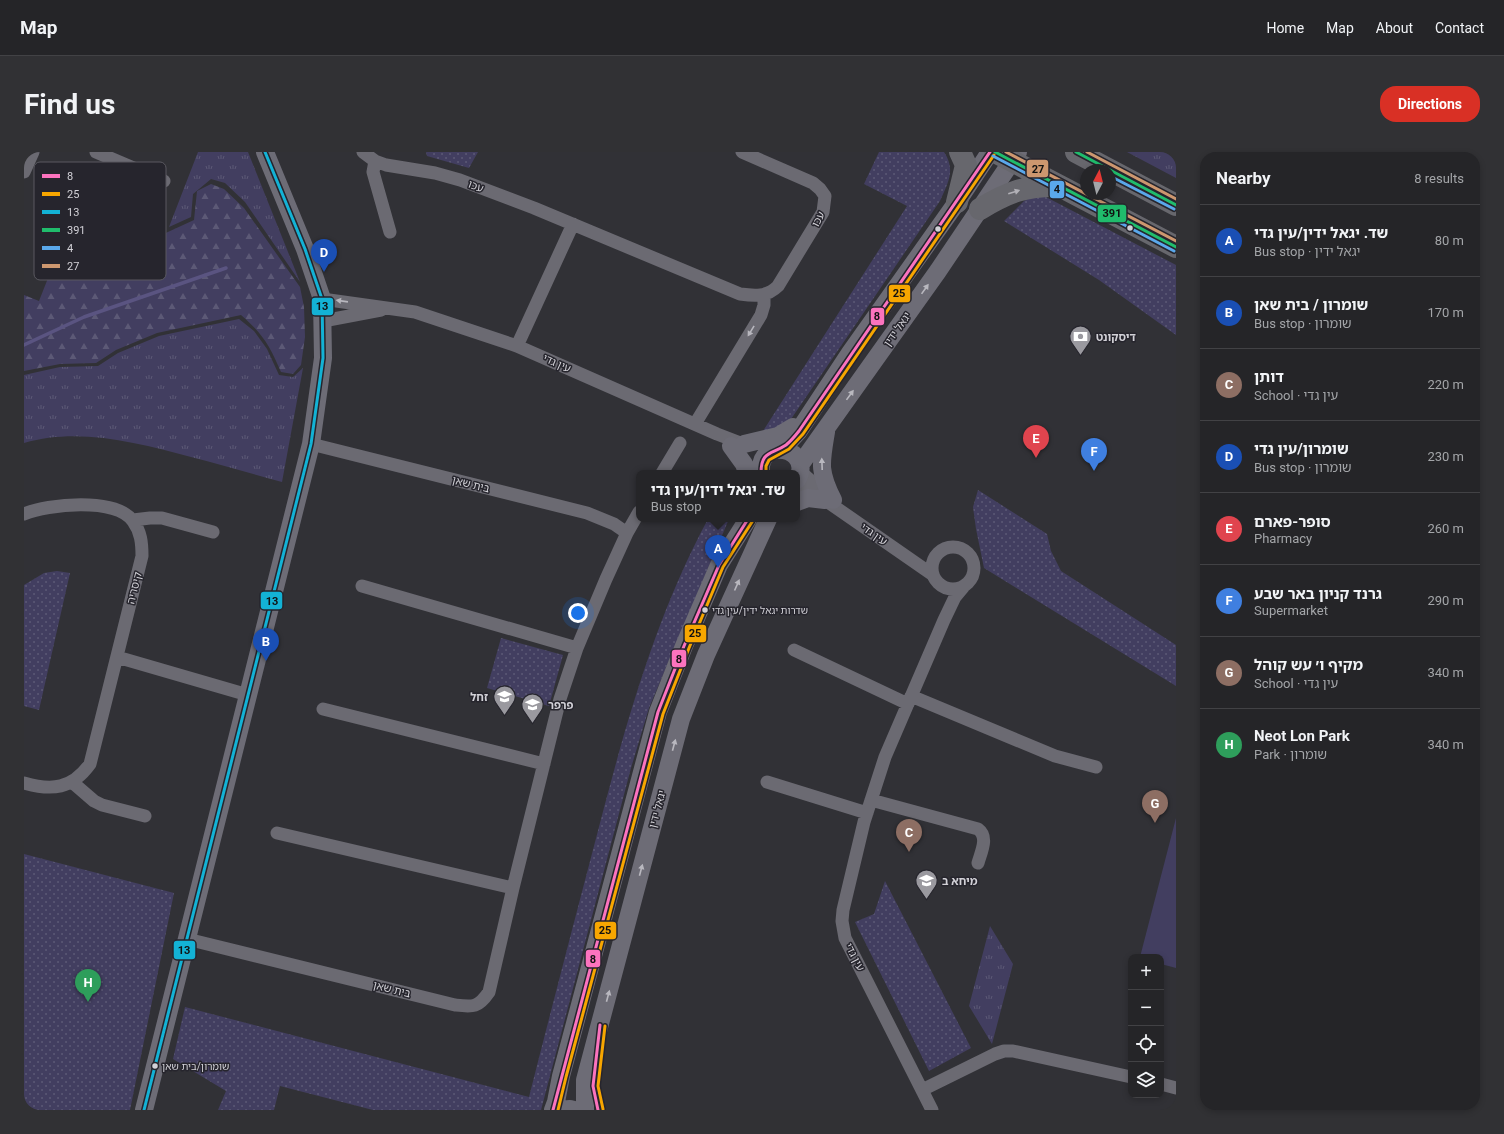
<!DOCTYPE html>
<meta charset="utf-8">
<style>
body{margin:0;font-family:Roboto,"Noto Sans Hebrew",sans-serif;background:#313134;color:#f1f3f6}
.controls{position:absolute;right:12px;bottom:12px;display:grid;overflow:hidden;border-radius:8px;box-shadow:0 2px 6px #0003}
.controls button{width:36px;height:36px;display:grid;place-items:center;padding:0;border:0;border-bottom:1px solid #424245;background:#252528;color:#f1f3f6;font:20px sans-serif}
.compass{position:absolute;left:1056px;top:12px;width:36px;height:36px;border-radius:50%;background:#252528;box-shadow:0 2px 6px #0003;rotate:7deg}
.you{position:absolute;left:554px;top:461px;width:14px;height:14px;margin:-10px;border:3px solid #fff;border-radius:50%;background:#1a73e8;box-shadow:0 0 0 6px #1a73e833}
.badge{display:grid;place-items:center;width:26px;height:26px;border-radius:50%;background:#d93025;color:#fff;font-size:13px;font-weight:700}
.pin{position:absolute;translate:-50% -33px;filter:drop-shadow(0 1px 2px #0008)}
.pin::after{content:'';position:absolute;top:21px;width:14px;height:12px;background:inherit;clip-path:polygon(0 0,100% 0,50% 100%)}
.popup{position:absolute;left:612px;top:318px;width:164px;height:52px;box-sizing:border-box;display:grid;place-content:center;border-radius:8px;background:#252528;filter:drop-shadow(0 1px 3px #0005);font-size:13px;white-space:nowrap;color:#a3a5a8}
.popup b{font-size:15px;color:#f1f3f6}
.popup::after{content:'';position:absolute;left:50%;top:100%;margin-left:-8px;border:8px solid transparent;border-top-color:#252528}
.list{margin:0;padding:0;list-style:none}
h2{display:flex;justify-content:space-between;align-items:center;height:52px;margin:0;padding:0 16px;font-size:17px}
h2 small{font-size:13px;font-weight:400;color:#a3a5a8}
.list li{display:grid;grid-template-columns:26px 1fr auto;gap:12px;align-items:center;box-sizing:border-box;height:72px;padding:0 16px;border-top:1px solid #424245}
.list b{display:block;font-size:15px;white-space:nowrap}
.list p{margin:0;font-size:13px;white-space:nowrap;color:#a3a5a8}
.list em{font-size:13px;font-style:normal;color:#a3a5a8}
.icon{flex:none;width:22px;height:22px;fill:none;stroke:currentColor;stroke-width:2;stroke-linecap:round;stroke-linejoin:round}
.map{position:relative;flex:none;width:1152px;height:958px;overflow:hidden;border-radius:16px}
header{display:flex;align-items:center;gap:24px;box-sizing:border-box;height:56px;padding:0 20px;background:#252528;border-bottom:1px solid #424245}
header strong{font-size:19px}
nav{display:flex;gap:22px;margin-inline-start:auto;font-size:14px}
.intro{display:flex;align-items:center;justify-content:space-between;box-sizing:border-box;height:96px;padding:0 24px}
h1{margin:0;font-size:28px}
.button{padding:10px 18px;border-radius:16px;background:#d93025;color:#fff;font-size:14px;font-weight:700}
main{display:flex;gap:24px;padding:0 24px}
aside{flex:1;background:#252528;border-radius:16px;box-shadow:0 2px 6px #0003}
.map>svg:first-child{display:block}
.grass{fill:url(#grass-tufts)}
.forest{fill:url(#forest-firs)}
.park{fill:url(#park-dots)}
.pitch{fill:#423e60}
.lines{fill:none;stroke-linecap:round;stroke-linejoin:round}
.stream{stroke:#5a5481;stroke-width:3.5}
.street{stroke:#6b6a72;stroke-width:13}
.secondary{stroke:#6d6c76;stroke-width:18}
.highway{stroke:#67676d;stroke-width:22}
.bus-1-casing{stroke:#26252d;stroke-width:6}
.bus-2-casing{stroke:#26252d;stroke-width:6}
.bus-3-casing{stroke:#26252d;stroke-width:6}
.bus-4-casing{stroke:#26252d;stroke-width:6}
.bus-5-casing{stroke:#26252d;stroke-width:6}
.bus-6-casing{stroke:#26252d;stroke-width:6}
.bus-1{stroke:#fc73be;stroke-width:3}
.bus-2{stroke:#f7a600;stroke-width:3}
.bus-3{stroke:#13b2d5;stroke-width:3}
.bus-4{stroke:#20bc6c;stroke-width:3}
.bus-5{stroke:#5aa8eb;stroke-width:3}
.bus-6{stroke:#cd976f;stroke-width:3}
.oneway{fill:#b2b1b7}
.oneway2{fill:#b9b8bf}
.oneway3{fill:#b8b7be}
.bus-dot{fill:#d2d1d7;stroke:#26252d;stroke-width:1.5}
.labels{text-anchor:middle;stroke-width:3;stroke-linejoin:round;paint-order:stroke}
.bus-label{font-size:10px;fill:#d2d1d7;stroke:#26252d;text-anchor:start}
.street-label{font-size:11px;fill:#d2d1d7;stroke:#26252d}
.poi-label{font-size:11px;font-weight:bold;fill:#d2d1d7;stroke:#26252d;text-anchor:start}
.key{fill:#26252d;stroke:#5a5960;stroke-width:1}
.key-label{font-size:11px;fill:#d2d1d7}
.line-badge{stroke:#26252d;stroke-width:1.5}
.pale-badge-label{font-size:11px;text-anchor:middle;font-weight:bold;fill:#111}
</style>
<header>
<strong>Map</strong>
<nav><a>Home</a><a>Map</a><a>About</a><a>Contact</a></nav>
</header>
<div class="intro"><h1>Find us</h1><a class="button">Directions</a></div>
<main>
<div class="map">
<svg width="1152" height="958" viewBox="0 0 1152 958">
<defs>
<pattern id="grass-tufts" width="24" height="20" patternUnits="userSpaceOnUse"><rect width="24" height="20" fill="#423e60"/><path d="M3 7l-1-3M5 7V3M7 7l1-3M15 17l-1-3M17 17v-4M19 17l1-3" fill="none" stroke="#5c5976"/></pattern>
<pattern id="forest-firs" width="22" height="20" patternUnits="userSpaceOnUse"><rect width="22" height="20" fill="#423e60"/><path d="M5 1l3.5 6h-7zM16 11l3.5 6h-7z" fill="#5c5976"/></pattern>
<pattern id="park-dots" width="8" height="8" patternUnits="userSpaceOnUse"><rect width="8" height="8" fill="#423e60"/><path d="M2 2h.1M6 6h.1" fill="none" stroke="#5c5976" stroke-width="1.8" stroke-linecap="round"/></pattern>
</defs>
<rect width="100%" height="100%" fill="#313136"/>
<!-- grass -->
<path class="grass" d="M174,0H224L276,130L221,50L201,31L187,27L169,42L167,65L145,75Z
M1103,0H1146L1152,4V26Z
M215,167L230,179L243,197L255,223L269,225L279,216L258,330C228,322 198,313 167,305C114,291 55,275 0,291V223L36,215L74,214L94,201L135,184Z
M966,774L989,812L968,892L945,854Z"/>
<!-- forest -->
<path class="forest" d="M187,32L200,37L220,56L276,135L280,155L281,185L277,213L269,222L257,220C246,194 239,182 217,163L133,181L92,198L72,211L36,212L0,219V143L15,149L28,116L46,121L68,70L120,91L170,68L173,39Z"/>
<!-- park -->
<path class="park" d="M402,0H454L445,16L403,4Z
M855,0H920C932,18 924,31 916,49L765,270L750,279H739L883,54L840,32Z
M1008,45H1022L1152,113V183L1075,128L980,69L1000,49Z
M954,338L1023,382L1027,399L1037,419L1152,493V534L960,416L952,377L949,355Z
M684,367H705L625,556L607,616L517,958H349L256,934L250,958H194L202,939L149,907L161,855L505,945C526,862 548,778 570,694C599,582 629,469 684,367Z
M33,419L46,421L15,558L0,554V433L20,421Z
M477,486L539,503L525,554L463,536Z
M0,702L150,741L106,958H0Z
M861,729L947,896L905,919L831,770L850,762Z"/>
<!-- pitch -->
<path class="pitch" d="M1152,666V816L1137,812V805H1116Z"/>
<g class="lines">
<!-- stream -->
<path class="stream" d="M0,193L60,165L202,116"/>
<!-- street -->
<path class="street" d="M72,0L140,29
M339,0L351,9L362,13L411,21L436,28L510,56L716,142C731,144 743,145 754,134L799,60L801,44L796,37L789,31L718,0
M351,9L349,20L366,80
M0,20L9,0
M298,147L391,160L493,194L693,282L719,292
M299,169L357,158
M493,194L549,72
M671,272L737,163L740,153V143
M776,319L802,342
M638,321L656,291
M773,334L801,348L909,423
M0,362C24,352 91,345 109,369C117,380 118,391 118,404L66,612C48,637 28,639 0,631
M109,368L126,366H138L189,380
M603,381L615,360
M908 416a21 21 0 1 1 42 0a21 21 0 1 1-42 0Z
M338,434L553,496
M770,498L884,552
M93,505L224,543
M887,544L1031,604L1072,615
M299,557L520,612
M48,630L70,649L78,653L121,664
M743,630L843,661
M847,648L954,677C965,685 957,700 954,711
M253,681L489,736
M163,787L431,853C449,855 454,856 465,840L489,736L536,547L553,496L582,427L603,381L590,372L563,361L287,292
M1137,932L1152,936
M898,938L971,902L980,899H989L1107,925
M908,958L821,786L818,769L819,758L840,670L861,605L920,468L931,445L941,433"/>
<!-- secondary -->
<path class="secondary" d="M802,280C797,310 794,319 809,348
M720,292L754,284L769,275
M707,294L720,312L723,321
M755,297L762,293L774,280L826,201L933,50L966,0
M776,313L914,119L994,0
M737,321C733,283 791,296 773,328
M773,350L784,346L801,348
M120,958L287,292L299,206L298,147L281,97L241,0
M529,958L532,950L537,924L634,560L660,494L695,413L724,367
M535,958L546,957L550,958
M561,958V928L657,567L682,503L744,367"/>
<!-- highway -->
<path class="highway" d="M971,0L1152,95
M1052,0L1152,53
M933,50L942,13L936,0
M956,57C984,40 1002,33 1036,34"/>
<defs>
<path id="bus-1" d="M737,321C737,299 747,303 762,293C767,289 771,284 775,279L966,0
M529,958L634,560L660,494L695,413L724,367
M574,958L569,934L576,873"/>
<path id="bus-2" d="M742,321V314L745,308L765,297L779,282L970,3
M579,957L574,934L581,874
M534,958L542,925L639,562L665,496L699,415L728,370"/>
<path id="bus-3" d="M120,958L287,292L299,206L298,147L281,97L241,0"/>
<path id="bus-4" d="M971,0L1152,95
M1052,0L1086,18
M1086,18L1152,53"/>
<path id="bus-5" d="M969,4L1150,99
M1086,24L1150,57"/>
<path id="bus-6" d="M982,0L1152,89
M1063,0L1152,47"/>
</defs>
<!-- bus-1 casing -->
<use href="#bus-1" class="bus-1-casing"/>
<!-- bus-2 casing -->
<use href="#bus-2" class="bus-2-casing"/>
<!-- bus-3 casing -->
<use href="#bus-3" class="bus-3-casing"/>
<!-- bus-4 casing -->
<use href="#bus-4" class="bus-4-casing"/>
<!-- bus-5 casing -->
<use href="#bus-5" class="bus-5-casing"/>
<!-- bus-6 casing -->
<use href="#bus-6" class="bus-6-casing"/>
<!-- bus-1 -->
<use href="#bus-1" class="bus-1"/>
<!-- bus-2 -->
<use href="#bus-2" class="bus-2"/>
<!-- bus-3 -->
<use href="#bus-3" class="bus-3"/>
<!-- bus-4 -->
<use href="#bus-4" class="bus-4"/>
<!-- bus-5 -->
<use href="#bus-5" class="bus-5"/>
<!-- bus-6 -->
<use href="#bus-6" class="bus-6"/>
</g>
<!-- one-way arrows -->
<defs><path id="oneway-solid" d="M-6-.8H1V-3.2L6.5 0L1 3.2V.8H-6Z"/></defs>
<use class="oneway" href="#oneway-solid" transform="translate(990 40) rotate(-17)"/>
<g class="oneway2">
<use href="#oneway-solid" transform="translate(901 137) rotate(-55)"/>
<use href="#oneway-solid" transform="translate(826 243) rotate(-54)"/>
<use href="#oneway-solid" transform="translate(798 312) rotate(-92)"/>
<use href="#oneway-solid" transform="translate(713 433) rotate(-66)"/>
<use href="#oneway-solid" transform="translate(650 593) rotate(-75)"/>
<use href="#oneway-solid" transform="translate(617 718) rotate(-75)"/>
<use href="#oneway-solid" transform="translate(584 844) rotate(-75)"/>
</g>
<g class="oneway3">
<use href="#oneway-solid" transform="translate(318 149) rotate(-172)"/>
<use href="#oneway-solid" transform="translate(727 179) rotate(121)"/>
</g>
<!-- icons -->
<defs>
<symbol id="bank-pin" viewBox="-11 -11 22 30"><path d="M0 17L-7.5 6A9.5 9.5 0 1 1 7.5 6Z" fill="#9a999f" stroke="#26252d"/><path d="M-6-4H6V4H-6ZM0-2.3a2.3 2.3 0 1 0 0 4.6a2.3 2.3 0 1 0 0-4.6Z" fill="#fff"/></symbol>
<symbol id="school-pin" viewBox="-11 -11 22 30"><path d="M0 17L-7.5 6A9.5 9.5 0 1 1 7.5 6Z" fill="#9a999f" stroke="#26252d"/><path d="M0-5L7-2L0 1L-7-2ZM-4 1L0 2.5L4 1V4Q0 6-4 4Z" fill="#fff"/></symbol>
</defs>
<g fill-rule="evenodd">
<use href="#bank-pin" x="1044" y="172" width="25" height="34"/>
<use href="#school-pin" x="468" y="532" width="25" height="34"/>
<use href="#school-pin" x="496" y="540" width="25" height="34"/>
<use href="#school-pin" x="890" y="716" width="25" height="34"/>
</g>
<!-- markers -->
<g class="bus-dot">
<circle cx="1106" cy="76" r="3.5"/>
<circle cx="914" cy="77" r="3.5"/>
<circle cx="681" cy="458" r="3.5"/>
<circle cx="131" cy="914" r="3.5"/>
</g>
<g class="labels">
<!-- bus labels -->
<g class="bus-label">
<text x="688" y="462">שדרות יגאל ידין/עין גדי</text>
<text x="138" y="918">שומרון/בית שאן</text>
</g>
<!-- street labels -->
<g class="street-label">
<text transform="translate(452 34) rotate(21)" y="4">עכו</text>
<text transform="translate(794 67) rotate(-62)" y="4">עכו</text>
<text transform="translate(873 177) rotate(-55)" y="4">יגאל ידין</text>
<text transform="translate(533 211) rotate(24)" y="4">עין גדי</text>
<text transform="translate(447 332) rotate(14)" y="4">בית שאן</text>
<text transform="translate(850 382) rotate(35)" y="4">עין גדי</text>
<text transform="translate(110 436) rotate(-76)" y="4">קיסריה</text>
<text transform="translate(633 657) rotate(-75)" y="4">יגאל ידין</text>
<text transform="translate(831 805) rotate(63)" y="4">עין גדי</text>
<text transform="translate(368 837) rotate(14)" y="4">בית שאן</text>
</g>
<!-- poi labels -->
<g class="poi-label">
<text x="1072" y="189">דיסקונט</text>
<text x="464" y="549" text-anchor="end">זחל</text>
<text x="524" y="557">פרפר</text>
<text x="918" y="733">מיחא ב</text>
</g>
</g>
<!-- legend -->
<rect x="10" y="10" width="132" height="118" rx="6" class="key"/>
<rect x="18" y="22" width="18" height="4" fill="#fc73be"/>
<rect x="18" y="40" width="18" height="4" fill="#f7a600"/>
<rect x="18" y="58" width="18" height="4" fill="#13b2d5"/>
<rect x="18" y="76" width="18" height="4" fill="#20bc6c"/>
<rect x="18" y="94" width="18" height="4" fill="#5aa8eb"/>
<rect x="18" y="112" width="18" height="4" fill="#cd976f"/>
<g class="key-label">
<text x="43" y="28">8</text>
<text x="43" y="46">25</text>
<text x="43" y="64">13</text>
<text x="43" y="82">391</text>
<text x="43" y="100">4</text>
<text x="43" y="118">27</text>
</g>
<g class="line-badge">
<rect x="1002" y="7" width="23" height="19" rx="4" fill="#cd976f"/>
<rect x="1025" y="28" width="16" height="19" rx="4" fill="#5aa8eb"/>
<rect x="1073" y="52" width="30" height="19" rx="4" fill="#20bc6c"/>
<rect x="864" y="132" width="23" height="19" rx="4" fill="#f7a600"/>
<rect x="287" y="145" width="23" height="19" rx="4" fill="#13b2d5"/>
<rect x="846" y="155" width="15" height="19" rx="4" fill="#fc73be"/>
<rect x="236" y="439" width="23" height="19" rx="4" fill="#13b2d5"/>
<rect x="660" y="472" width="23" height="19" rx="4" fill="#f7a600"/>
<rect x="647" y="497" width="16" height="19" rx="4" fill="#fc73be"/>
<rect x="570" y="769" width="23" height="19" rx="4" fill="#f7a600"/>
<rect x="149" y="788" width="23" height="20" rx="4" fill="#13b2d5"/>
<rect x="561" y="797" width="16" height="19" rx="4" fill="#fc73be"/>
</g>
<g class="pale-badge-label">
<text x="1014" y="21">27</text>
<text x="1033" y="41">4</text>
<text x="1088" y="65">391</text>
<text x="875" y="145">25</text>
<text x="298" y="158">13</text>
<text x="853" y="168">8</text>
<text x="248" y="453">13</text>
<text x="671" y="485">25</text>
<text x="655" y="511">8</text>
<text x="581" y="782">25</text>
<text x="160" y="802">13</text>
<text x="569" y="811">8</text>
</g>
</svg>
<div class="controls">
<button>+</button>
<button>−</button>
<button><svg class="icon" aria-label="locate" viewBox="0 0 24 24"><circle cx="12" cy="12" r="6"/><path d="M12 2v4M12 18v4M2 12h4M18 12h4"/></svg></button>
<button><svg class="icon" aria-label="layers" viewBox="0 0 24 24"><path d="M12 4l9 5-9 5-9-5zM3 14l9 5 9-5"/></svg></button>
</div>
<svg class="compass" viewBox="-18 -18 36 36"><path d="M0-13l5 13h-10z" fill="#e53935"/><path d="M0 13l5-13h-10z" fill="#a3a5a8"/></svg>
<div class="you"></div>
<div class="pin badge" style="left:694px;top:416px;background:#1a4fb4">A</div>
<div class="popup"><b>שד. יגאל ידין/עין גדי</b>Bus stop</div>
<div class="pin badge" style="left:242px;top:509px;background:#1a4fb4">B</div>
<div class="pin badge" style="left:885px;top:700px;background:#8d6e63">C</div>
<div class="pin badge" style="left:300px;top:120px;background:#1a4fb4">D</div>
<div class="pin badge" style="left:1012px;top:306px;background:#e0444e">E</div>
<div class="pin badge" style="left:1070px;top:319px;background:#3f7fe0">F</div>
<div class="pin badge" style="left:1131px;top:671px;background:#8d6e63">G</div>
<div class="pin badge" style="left:64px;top:850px;background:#2e9e5b">H</div>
</div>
<aside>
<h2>Nearby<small>8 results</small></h2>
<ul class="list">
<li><span class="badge" style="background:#1a4fb4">A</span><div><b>שד. יגאל ידין/עין גדי</b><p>Bus stop · יגאל ידין</p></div><em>80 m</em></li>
<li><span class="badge" style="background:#1a4fb4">B</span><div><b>שומרון / בית שאן</b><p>Bus stop · שומרון</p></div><em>170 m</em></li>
<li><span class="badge" style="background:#8d6e63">C</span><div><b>דותן</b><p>School · עין גדי</p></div><em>220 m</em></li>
<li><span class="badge" style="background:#1a4fb4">D</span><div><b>שומרון/עין גדי</b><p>Bus stop · שומרון</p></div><em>230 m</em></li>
<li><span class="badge" style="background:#e0444e">E</span><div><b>סופר-פארם</b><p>Pharmacy</p></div><em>260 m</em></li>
<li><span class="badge" style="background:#3f7fe0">F</span><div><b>גרנד קניון באר שבע</b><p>Supermarket</p></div><em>290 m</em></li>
<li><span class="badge" style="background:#8d6e63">G</span><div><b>מקיף ו׳ עש קוהל</b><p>School · עין גדי</p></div><em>340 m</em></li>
<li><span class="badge" style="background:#2e9e5b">H</span><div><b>Neot Lon Park</b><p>Park · שומרון</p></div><em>340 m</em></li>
</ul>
</aside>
</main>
